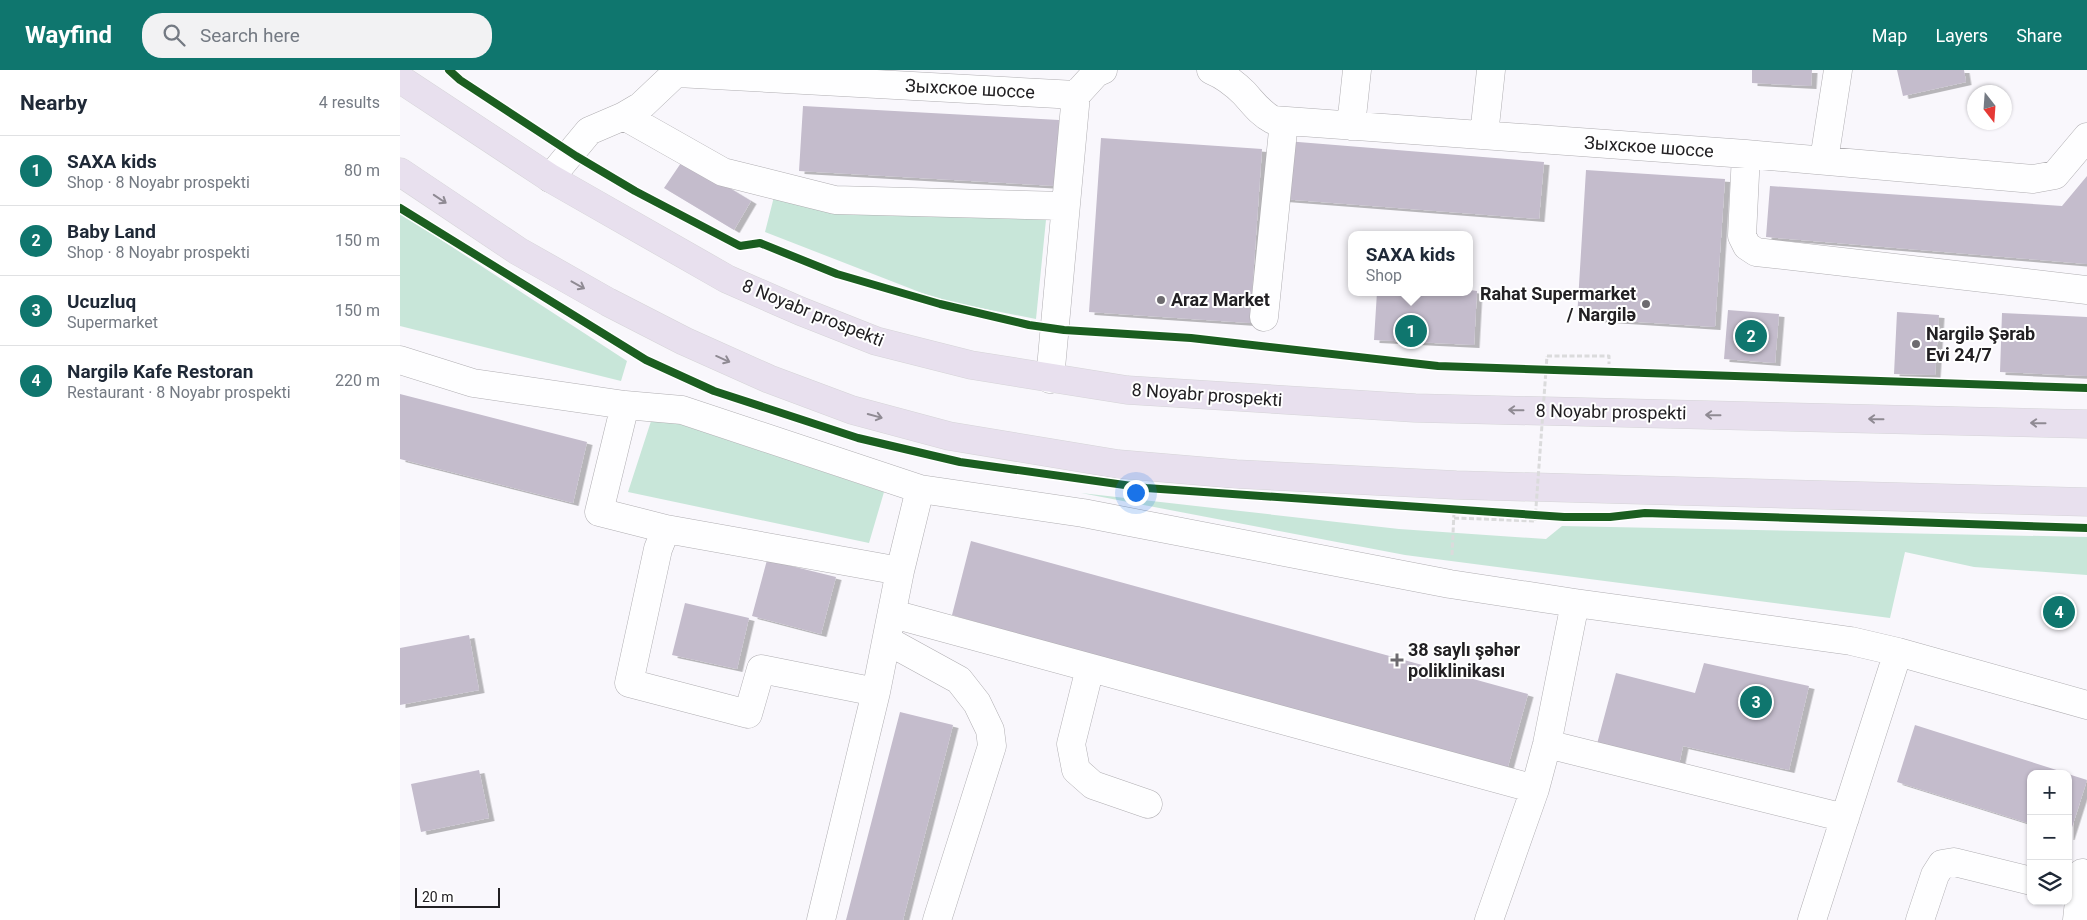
<!DOCTYPE html>
<meta charset="utf-8">
<style>
body{margin:0;font-family:Roboto,sans-serif;background:#f2f2f3;color:#1f2937}
.controls{position:absolute;right:15px;bottom:15px;display:grid;overflow:hidden;border-radius:10px;box-shadow:0 1px 4px #0004}
.controls button{width:45px;height:45px;display:grid;place-items:center;padding:0;border:0;border-bottom:1px solid #e0e1e3;background:#fff;color:#1f2937;font:25px sans-serif}
.compass{position:absolute;left:1567px;top:15px;width:45px;height:45px;border-radius:50%;background:#fff;box-shadow:0 1px 4px #0004;rotate:163deg}
.scale{position:absolute;left:15px;bottom:12px;width:85px;box-sizing:border-box;padding-left:5px;border:2px solid #222023;border-top:0;font-size:14px;line-height:18px;white-space:nowrap;color:#222023;-webkit-text-stroke:4px #fff;paint-order:stroke}
.you{position:absolute;left:735px;top:422px;width:18px;height:18px;margin:-12px;border:4px solid #fff;border-radius:50%;background:#1a73e8;box-shadow:0 0 0 8px #1a73e833}
.badge{display:grid;place-items:center;width:32px;height:32px;border-radius:50%;background:#0f766e;color:#fff;font-size:16px;font-weight:700}
.pin{position:absolute;translate:-50% -50%;border:2px solid #fff;box-shadow:0 1px 5px #0006}
.popup{position:absolute;left:948px;top:161px;width:125px;height:65px;box-sizing:border-box;display:grid;place-content:center;border-radius:10px;background:#fff;filter:drop-shadow(0 1px 4px #0005);font-size:16px;white-space:nowrap;color:#747a83}
.popup b{font-size:19px;color:#1f2937}
.popup::after{content:'';position:absolute;left:50%;top:100%;margin-left:-10px;border:10px solid transparent;border-top-color:#fff}
.list{margin:0;padding:0;list-style:none}
h2{display:flex;justify-content:space-between;align-items:center;height:65px;margin:0;padding:0 20px;font-size:21px}
h2 small{font-size:16px;font-weight:400;color:#747a83}
.list li{display:grid;grid-template-columns:32px 1fr auto;gap:15px;align-items:center;box-sizing:border-box;height:70px;padding:0 20px;border-top:1px solid #e0e1e3}
.list b{display:block;font-size:19px;white-space:nowrap}
.list p{margin:0;font-size:16px;white-space:nowrap;color:#747a83}
.list em{font-size:16px;font-style:normal;color:#747a83}
.icon{flex:none;width:28px;height:28px;fill:none;stroke:currentColor;stroke-width:2;stroke-linecap:round;stroke-linejoin:round}
.map{position:relative;flex:none;width:1687px;height:850px;overflow:hidden}
header{display:flex;align-items:center;gap:30px;box-sizing:border-box;height:70px;padding:0 25px;background:#0f766e;color:#fff}
header strong{font-size:24px}
nav{display:flex;gap:28px;margin-inline-start:auto;font-size:18px}
.search{width:350px;height:45px;background:#f2f2f3;display:flex;align-items:center;gap:12px;box-sizing:border-box;padding:0 18px;border-radius:20px;color:#747a83;font-size:19px}
main{display:flex}
aside{flex:1;background:#fff}
.map>svg:first-child{display:block}
.green{fill:#c8e6d9}
.building{fill:#c4bccc;filter:url(#shadow)}
.lines{fill:none;stroke-linecap:round;stroke-linejoin:round}
.minor-casing{stroke:#b0aeb2;stroke-width:29}
.highway-casing{stroke:#d5d4d7;stroke-width:29}
.path{stroke:#dbdbdc;stroke-width:3;stroke-dasharray:5 2.5;stroke-linecap:butt}
.minor{stroke:#fefeff;stroke-width:28}
.highway{stroke:#e8e0ee;stroke-width:28}
.path-bridge{stroke:#dbdbdc;stroke-width:3;stroke-dasharray:5 2.5;stroke-linecap:butt}
.cycleway-casing{stroke:#fff;stroke-width:11}
.cycleway{stroke:#1b5e20;stroke-width:8}
.oneway{stroke:#8f8a93}
.poi-dot{fill:#6d6b6f;stroke:#fff;stroke-width:2}
.labels{text-anchor:middle;stroke-width:4;stroke-linejoin:round;paint-order:stroke}
.street-label{font-size:18px;fill:#222023;stroke:#fff}
.poi-label{font-size:18px;font-weight:bold;fill:#222023;stroke:#fff;text-anchor:start}
</style>
<header>
<strong>Wayfind</strong>
<div class="search"><svg class="icon" aria-label="search" viewBox="0 0 24 24"><circle cx="10" cy="10" r="6"/><path d="M15 15l6 6"/></svg>Search here</div>
<nav><a>Map</a><a>Layers</a><a>Share</a></nav>
</header>
<main>
<aside>
<h2>Nearby<small>4 results</small></h2>
<ul class="list">
<li><span class="badge">1</span><div><b>SAXA kids</b><p>Shop · 8 Noyabr prospekti</p></div><em>80 m</em></li>
<li><span class="badge">2</span><div><b>Baby Land</b><p>Shop · 8 Noyabr prospekti</p></div><em>150 m</em></li>
<li><span class="badge">3</span><div><b>Ucuzluq</b><p>Supermarket</p></div><em>150 m</em></li>
<li><span class="badge">4</span><div><b>Nargilə Kafe Restoran</b><p>Restaurant · 8 Noyabr prospekti</p></div><em>220 m</em></li>
</ul>
</aside>
<div class="map">
<svg width="1687" height="850" viewBox="0 0 1687 850">
<defs>
<filter id="shadow"><feDropShadow dx="5.5" dy="3" stdDeviation="0" flood-color="#0004"/></filter>
</defs>
<rect width="100%" height="100%" fill="#f9f7fc"/>
<!-- green -->
<path class="green" d="M377,115L647,140L636,249L540,230L365,162Z
M0,143L227,291L221,311L0,256Z
M253,345L484,422L469,473L228,422Z
M681,423L999,459L1146,469L1162,456L1687,467V505L1574,497L1505,482L1490,548L1005,485Z"/>
<!-- building -->
<path class="building" d="M1352,0H1412L1411,16L1352,13Z
M1497,0H1564L1566,12L1503,26Z
M403,36L659,50L656,116L399,101Z
M701,68L862,79L850,253L689,242Z
M886,71L1144,92L1139,149L882,129Z
M283,90L351,131L334,160L264,118Z
M1186,100L1325,109L1315,257L1177,248Z
M1687,106V194L1366,167L1370,116L1662,136Z
M1070,220L1077,221L1074,275L974,270L977,222H1070Z
M1328,240L1379,244L1375,293L1324,289Z
M1497,242L1539,245L1535,305L1494,304Z
M1602,243L1687,247V306L1600,302Z
M0,324L187,372L173,433L0,389Z
M571,471L1128,624L1107,700L552,545Z
M367,490L436,507L421,564L352,546Z
M285,533L349,548L337,599L272,585Z
M69,565L79,620L0,635V578Z
M1304,593L1409,616L1389,700L1283,676L1279,695L1197,674L1216,603L1295,623Z
M500,642L553,655L503,850H446Z
M1515,655L1666,703V704H1631V754L1497,712Z
M79,700L89,748L21,762L11,714Z
M1668,704L1687,710L1669,767H1668Z"/>
<g class="lines">
<defs>
<path id="minor" d="M811,0C823,5 835,14 844,23C854,34 860,43 873,50L1346,84L1633,109L1655,105L1687,67
M277,3L676,25L696,3L703,0
M224,46L323,102L435,130L665,136
M951,56L957,0
M1084,65L1091,0
M1346,84L1342,166L1347,176L1356,182L1687,220
M1424,90L1438,0
M150,108L189,61L224,46L241,36L279,0
M864,247L884,51
M0,290L73,313L225,335L282,340L520,419L683,443L1050,514L1175,533L1451,571L1498,582L1687,635
M650,309L676,25
M225,335L199,442L266,459L258,479L229,613L348,644L361,599L476,622L500,501L520,419
M266,459L500,501
M493,544L1135,719
M488,571L559,610L577,633L590,660L592,676L537,850
M690,598L671,674L676,700L693,715L748,734
M1147,674L1445,748
M421,850L476,622
M1089,850L1135,719L1147,674L1175,533
M1412,850L1498,582
M1520,850L1535,805L1542,794L1554,792L1631,811
M1677,850L1682,803"/>
<path id="highway" d="M0,9L150,108L327,209L400,241L476,271L571,295L727,320L1015,338L1687,354
M0,102L118,181L208,232L284,271L369,309L452,340L549,366L718,394L836,404L1056,415L1687,432"/>
</defs>
<!-- minor casing -->
<use href="#minor" class="minor-casing"/>
<!-- highway casing -->
<use href="#highway" class="highway-casing"/>
<!-- path -->
<path class="path" d="M1147,286H1209V294
M1054,448L1135,451
M1052,485L1054,442"/>
<!-- minor -->
<use href="#minor" class="minor"/>
<!-- highway -->
<use href="#highway" class="highway"/>
<!-- path-bridge -->
<path class="path-bridge" d="M1135,451L1147,286"/>
<defs>
<path id="cycleway" d="M49,0L60,10L176,86L235,121L340,176L360,173L437,204L540,234L629,255L664,260L791,268L1038,296L1687,318
M0,138L246,290L314,321L458,368L560,392L746,418L1164,447H1210L1245,443L1687,458"/>
</defs>
<!-- cycleway casing -->
<use href="#cycleway" class="cycleway-casing"/>
<!-- cycleway -->
<use href="#cycleway" class="cycleway"/>
</g>
<!-- one-way arrows -->
<defs><path id="oneway-shaft" d="M-6 0H5M1.5-3L5.5 0L1.5 3" fill="none" stroke-width="1.6" stroke-linecap="round" stroke-linejoin="round" transform="scale(1.25)"/></defs>
<g class="oneway">
<use href="#oneway-shaft" transform="translate(40 129) rotate(34)"/>
<use href="#oneway-shaft" transform="translate(178 215) rotate(29)"/>
<use href="#oneway-shaft" transform="translate(323 289) rotate(24)"/>
<use href="#oneway-shaft" transform="translate(1116 340) rotate(-179)"/>
<use href="#oneway-shaft" transform="translate(1313 345) rotate(-179)"/>
<use href="#oneway-shaft" transform="translate(475 346) rotate(15)"/>
<use href="#oneway-shaft" transform="translate(1476 349) rotate(-179)"/>
<use href="#oneway-shaft" transform="translate(1638 353) rotate(-179)"/>
</g>
<!-- markers -->
<g class="poi-dot">
<circle cx="761" cy="230" r="5"/>
<circle cx="1246" cy="234" r="5"/>
<circle cx="1516" cy="274" r="5"/>
<path d="M994.5 582.5h5v5h5v5h-5v5h-5v-5h-5v-5h5z"/>
</g>
<g class="labels">
<!-- street labels -->
<g class="street-label">
<text transform="translate(570 19) rotate(3)" y="6">Зыхское шоссе</text>
<text transform="translate(1249 77) rotate(4)" y="6">Зыхское шоссе</text>
<text transform="translate(413 243) rotate(22)" y="6">8 Noyabr prospekti</text>
<text transform="translate(807 325) rotate(4)" y="6">8 Noyabr prospekti</text>
<text transform="translate(1211 342) rotate(1)" y="6">8 Noyabr prospekti</text>
</g>
<!-- poi labels -->
<g class="poi-label">
<text x="1236" y="230" text-anchor="end">Rahat Supermarket<tspan x="1236" dy="21">/ Nargilə</tspan></text>
<text x="771" y="236">Araz Market</text>
<text x="1526" y="270">Nargilə Şərab<tspan x="1526" dy="21">Evi 24/7</tspan></text>
<text x="1008" y="586">38 saylı şəhər<tspan x="1008" dy="21">poliklinikası</tspan></text>
</g>
</g>
</svg>
<div class="controls">
<button>+</button>
<button>−</button>
<button><svg class="icon" aria-label="layers" viewBox="0 0 24 24"><path d="M12 4l9 5-9 5-9-5zM3 14l9 5 9-5"/></svg></button>
</div>
<svg class="compass" viewBox="-18 -18 36 36"><path d="M0-13l5 13h-10z" fill="#e53935"/><path d="M0 13l5-13h-10z" fill="#747a83"/></svg>
<div class="scale">20 m</div>
<div class="you"></div>
<div class="pin badge" style="left:1011px;top:261px">1</div>
<div class="popup"><b>SAXA kids</b>Shop</div>
<div class="pin badge" style="left:1351px;top:266px">2</div>
<div class="pin badge" style="left:1356px;top:632px">3</div>
<div class="pin badge" style="left:1659px;top:542px">4</div>
</div>
</main>
